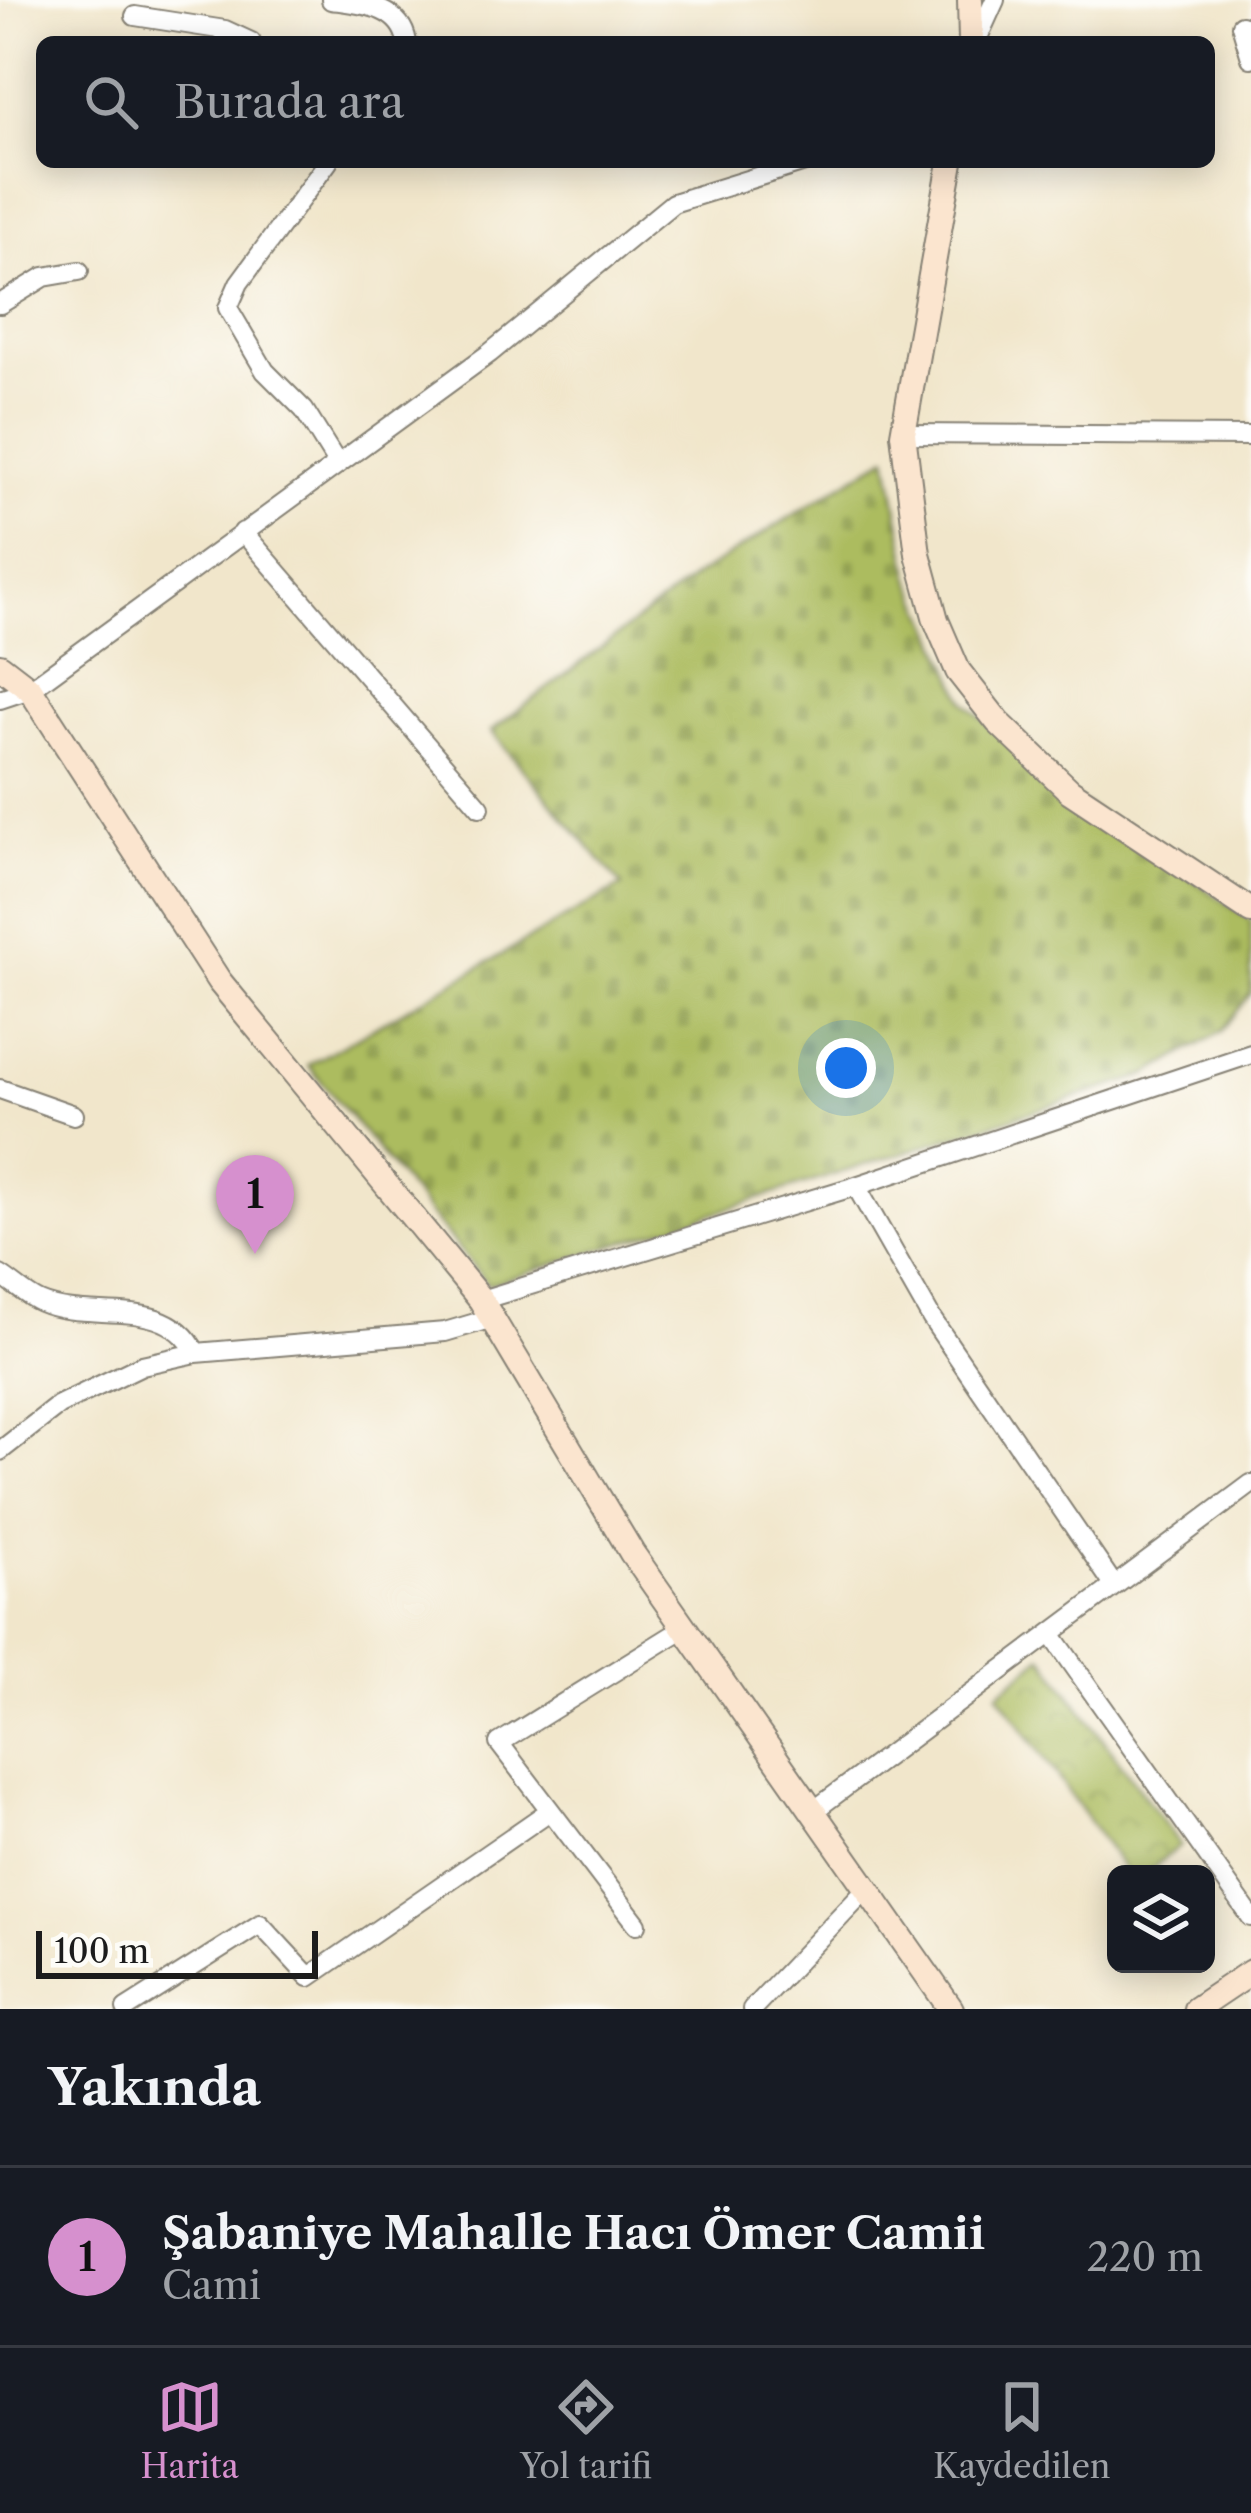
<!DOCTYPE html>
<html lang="tr">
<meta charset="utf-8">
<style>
body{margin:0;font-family:"Libre Caslon Text",serif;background:#20242c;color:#f1f3f6}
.controls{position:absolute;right:36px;bottom:36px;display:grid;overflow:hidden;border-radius:18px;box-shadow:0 6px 30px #0003}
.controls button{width:108px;height:108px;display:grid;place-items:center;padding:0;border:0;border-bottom:3px solid #363941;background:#171b24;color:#f1f3f6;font:60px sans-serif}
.scale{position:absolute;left:36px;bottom:30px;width:282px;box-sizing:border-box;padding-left:12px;border:6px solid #1c1c1c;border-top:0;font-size:33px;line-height:42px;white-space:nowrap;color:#1c1c1c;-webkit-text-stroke:9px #fdfcf7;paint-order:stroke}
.you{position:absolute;left:846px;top:1068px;width:42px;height:42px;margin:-30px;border:9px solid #fff;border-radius:50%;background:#1a73e8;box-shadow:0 0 0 18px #1a73e833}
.badge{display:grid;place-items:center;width:78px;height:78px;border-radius:50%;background:#d690ce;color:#111;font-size:39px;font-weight:700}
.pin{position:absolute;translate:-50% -99px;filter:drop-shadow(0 3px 6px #0008)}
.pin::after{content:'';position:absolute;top:63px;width:42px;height:36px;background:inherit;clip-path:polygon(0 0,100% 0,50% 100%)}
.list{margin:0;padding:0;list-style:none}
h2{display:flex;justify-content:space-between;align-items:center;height:156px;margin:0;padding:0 48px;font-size:51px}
h2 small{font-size:39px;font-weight:400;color:#9ea1a6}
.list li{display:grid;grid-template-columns:78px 1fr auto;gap:36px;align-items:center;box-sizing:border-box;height:180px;padding:0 48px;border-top:3px solid #363941}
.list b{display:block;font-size:45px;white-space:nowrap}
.list p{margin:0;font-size:39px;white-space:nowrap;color:#9ea1a6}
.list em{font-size:39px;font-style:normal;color:#9ea1a6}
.icon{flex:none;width:66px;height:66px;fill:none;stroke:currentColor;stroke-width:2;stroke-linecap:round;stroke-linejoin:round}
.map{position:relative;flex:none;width:1251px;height:2009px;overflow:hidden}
.search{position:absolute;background:#171b24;box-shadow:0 6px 30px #0003;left:36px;right:36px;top:36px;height:132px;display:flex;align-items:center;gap:30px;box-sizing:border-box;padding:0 42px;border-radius:18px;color:#9ea1a6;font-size:45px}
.sheet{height:336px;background:#171b24}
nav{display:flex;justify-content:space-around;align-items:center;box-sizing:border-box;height:168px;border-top:3px solid #363941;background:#171b24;font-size:33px;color:#9ea1a6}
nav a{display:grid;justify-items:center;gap:6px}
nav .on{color:#d690ce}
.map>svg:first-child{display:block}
.cemetery{fill:url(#cemetery-stones);stroke:#646c3e;stroke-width:3}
.park{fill:url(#park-crowns);stroke:#646c3e;stroke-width:3}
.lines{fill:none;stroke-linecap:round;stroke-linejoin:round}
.street-casing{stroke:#868174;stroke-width:22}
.secondary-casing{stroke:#868174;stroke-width:28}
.street{stroke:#fff;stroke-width:18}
.secondary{stroke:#fbe5cf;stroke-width:24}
</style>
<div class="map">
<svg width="1251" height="2009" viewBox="0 0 1251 2009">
<defs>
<pattern id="cemetery-stones" width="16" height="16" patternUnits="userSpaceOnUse" patternTransform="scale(3)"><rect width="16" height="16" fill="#acbc5f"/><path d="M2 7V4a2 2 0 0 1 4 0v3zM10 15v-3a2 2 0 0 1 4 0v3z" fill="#93a152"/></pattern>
<pattern id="park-crowns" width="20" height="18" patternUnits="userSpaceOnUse" patternTransform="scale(3)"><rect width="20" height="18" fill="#acbc5f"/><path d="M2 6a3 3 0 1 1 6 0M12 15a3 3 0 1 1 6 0" fill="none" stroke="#93a152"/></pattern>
</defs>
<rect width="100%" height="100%" fill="#fdfcf7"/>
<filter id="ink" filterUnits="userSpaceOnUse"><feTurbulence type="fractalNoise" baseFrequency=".00833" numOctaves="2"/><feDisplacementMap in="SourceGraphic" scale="24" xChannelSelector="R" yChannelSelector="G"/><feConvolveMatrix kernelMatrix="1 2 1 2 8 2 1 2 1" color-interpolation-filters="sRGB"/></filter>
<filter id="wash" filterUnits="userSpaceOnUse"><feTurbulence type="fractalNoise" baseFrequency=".004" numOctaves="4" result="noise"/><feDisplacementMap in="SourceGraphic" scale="48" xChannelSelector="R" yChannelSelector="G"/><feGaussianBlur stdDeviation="2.7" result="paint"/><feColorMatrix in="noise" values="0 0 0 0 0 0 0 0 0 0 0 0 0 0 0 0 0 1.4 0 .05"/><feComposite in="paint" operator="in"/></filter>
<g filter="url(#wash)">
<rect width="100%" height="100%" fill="#f1e6cb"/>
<!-- cemetery -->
<path class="cemetery" d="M888,456L910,576L965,702L1052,783L1251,920V993L1222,1031L1147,1075L488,1285L308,1065L622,886L491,731L696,576Z"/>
<!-- park -->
<path class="park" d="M1043,1656L1180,1845L1146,1874H1127L998,1693Z"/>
</g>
<g filter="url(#ink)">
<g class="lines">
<defs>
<path id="street" d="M331,0C361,4 401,6 407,42
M135,16L225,30L251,42
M1241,25L1251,58
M976,42L995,0
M328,162L239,283L228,308L265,371L304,410L337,463
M0,304L44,277L79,271
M903,434L1251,436
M243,532L480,807
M0,699L30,689L490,353L673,203L805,162
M0,1089L74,1115
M856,1186L932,1319L1113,1584
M0,1275C13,1283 26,1296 40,1302C90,1324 166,1293 196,1353
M481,1300L856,1186L1251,1054
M0,1451L59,1405L142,1365L196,1353L445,1332L489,1319
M1052,1635L1251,1917
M816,1809L1251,1484
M637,1924L499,1743L686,1627
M126,2009L260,1924L309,1977L548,1812
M752,2009L865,1890"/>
<path id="secondary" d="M970,0L971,42
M951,162L903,434L918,554L936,620L958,671L998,722L1070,791L1251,911
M0,666L30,689L219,981L481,1300L632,1553L951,2009
M1196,2009L1251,1972"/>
</defs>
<!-- street casing -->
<use href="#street" class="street-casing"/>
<!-- secondary casing -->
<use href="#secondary" class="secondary-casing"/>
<!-- street -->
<use href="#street" class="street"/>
<!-- secondary -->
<use href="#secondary" class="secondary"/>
</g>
</g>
</svg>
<div class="controls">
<button><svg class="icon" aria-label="layers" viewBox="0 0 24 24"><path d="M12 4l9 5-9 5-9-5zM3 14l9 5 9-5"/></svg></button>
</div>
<div class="scale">100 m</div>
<div class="you"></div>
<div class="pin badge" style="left:255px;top:1254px">1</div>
<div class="search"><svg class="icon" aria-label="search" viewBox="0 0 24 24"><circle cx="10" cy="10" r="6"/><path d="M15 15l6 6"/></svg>Burada ara</div>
</div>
<section class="sheet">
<h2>Yakında<small></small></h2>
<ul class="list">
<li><span class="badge">1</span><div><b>Şabaniye Mahalle Hacı Ömer Camii</b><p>Cami</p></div><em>220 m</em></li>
</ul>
</section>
<nav>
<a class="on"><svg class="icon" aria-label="map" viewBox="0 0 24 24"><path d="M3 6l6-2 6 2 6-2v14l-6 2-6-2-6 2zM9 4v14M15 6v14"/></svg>Harita</a>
<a><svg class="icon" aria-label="directions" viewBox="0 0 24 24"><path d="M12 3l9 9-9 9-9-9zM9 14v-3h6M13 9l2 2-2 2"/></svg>Yol tarifi</a>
<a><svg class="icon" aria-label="saved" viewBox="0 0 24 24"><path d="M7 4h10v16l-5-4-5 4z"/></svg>Kaydedilen</a>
</nav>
